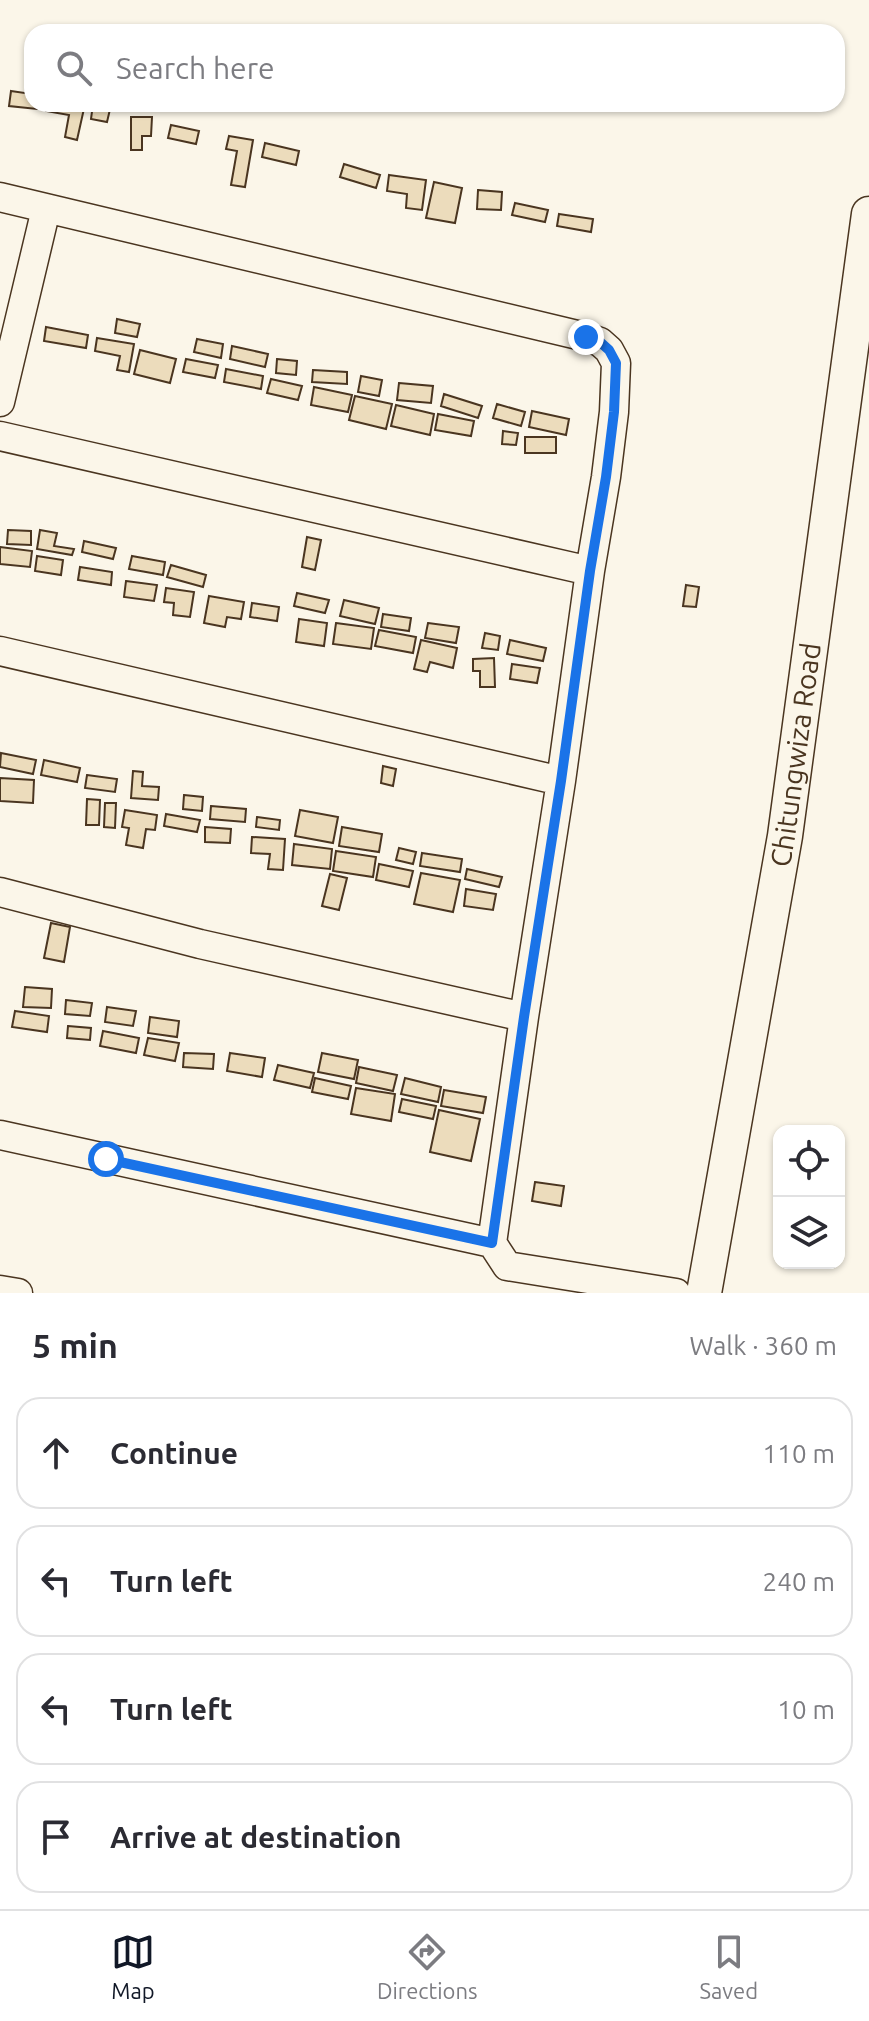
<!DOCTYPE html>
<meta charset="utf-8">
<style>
body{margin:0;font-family:Ubuntu,sans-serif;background:#f7f7f7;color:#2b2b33}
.controls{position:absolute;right:24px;bottom:24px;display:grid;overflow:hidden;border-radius:16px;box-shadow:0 2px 6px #0004}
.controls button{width:72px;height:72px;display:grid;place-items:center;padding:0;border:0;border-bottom:2px solid #e1e1e2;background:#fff;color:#2b2b33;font:40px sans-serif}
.stop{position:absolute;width:24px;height:24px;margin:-18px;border:6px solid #1a73e8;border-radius:50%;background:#fff}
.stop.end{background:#1a73e8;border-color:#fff;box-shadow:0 2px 8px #0008}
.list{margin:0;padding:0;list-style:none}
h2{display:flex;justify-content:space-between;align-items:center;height:104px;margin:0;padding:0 32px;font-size:34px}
h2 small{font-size:26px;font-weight:400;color:#7c7c81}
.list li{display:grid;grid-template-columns:52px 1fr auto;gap:24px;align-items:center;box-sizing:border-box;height:112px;margin:0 16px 16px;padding:0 16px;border:2px solid #e1e1e2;border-radius:24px}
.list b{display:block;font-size:30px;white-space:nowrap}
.list em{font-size:26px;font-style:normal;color:#7c7c81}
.icon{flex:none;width:44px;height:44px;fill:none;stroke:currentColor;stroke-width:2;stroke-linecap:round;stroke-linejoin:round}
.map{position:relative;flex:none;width:869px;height:1293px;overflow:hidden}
.search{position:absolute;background:#fff;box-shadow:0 2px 6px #0004;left:24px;right:24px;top:24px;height:88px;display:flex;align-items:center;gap:20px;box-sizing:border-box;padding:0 28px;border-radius:24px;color:#7c7c81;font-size:30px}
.sheet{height:616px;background:#fff}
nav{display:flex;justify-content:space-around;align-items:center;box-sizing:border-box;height:112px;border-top:2px solid #e1e1e2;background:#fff;font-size:22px;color:#7c7c81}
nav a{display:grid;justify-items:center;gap:4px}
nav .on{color:#111827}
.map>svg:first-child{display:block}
.building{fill:#ecdcbc;stroke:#4a3520;stroke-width:2}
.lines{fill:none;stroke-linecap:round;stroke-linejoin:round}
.minor-casing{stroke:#4a3520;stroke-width:31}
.major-casing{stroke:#4a3520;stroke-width:37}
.minor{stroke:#fbf6e9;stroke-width:28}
.major{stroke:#fbf6e9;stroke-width:34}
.route{stroke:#1a73e8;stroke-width:10}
.labels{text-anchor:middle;stroke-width:6;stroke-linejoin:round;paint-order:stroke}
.street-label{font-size:28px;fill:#4a3520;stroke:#fbf6e9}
</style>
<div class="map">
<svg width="869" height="1293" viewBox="0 0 869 1293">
<rect width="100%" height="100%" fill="#fbf6e9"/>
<!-- building -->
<path class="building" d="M11,91L32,94V104H38L37,109L9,106Z
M47,104H85L77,140L65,137L69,115L46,111Z
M93,104L111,105L107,122L91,119Z
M131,117H152L151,136H142V150H131Z
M171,125L199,131L196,144L168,138Z
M229,136L253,140L245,187L231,185L237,151L226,149Z
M265,143L299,151L296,165L262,157Z
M344,164L380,175L376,188L340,177Z
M389,175L426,180L422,210L406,208L407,194L387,191Z
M434,182L462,188L455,223L426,218Z
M478,190L502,192L501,210L477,209Z
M515,203L548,210L545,222L512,215Z
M559,214L593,219L591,232L557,226Z
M117,319L140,324L137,337L115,333Z
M46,327L88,335L86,348L44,341Z
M97,338L134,344L129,372L117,370L120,356L95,351Z
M197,339L223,344L221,358L194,352Z
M232,346L268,354L265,367L230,359Z
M140,350L176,359L170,383L134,374Z
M186,359L218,365L215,378L183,372Z
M277,359L297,361L296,375L276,373Z
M226,369L263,376L261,389L224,382Z
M313,370L347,372V384L312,382Z
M361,376L382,380L379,396L358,392Z
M271,379L302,386L298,400L267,393Z
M399,383L433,386L431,403L397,400Z
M314,387L352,395L348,412L311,405Z
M444,394L482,406L478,418L441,406Z
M355,396L392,404L386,429L349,420Z
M497,404L525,412L521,426L493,418Z
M396,405L434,414L430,435L391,426Z
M532,411L569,419L566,435L529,427Z
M438,414L474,421L471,436L435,430Z
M503,431L518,433L516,445L502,444Z
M525,437H556V453H525Z
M8,530L31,531V545L7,544Z
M40,530L57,533L54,546L74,549L72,555L37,549Z
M307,537L321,540L315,570L302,567Z
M84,541L116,548L113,559L82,552Z
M0,547L32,551L30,567L0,564Z
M37,556L63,560L61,575L35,571Z
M132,556L165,562L163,575L129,569Z
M171,565L206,575L203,587L167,577Z
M80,567L112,572L111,585L78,580Z
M126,581L157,585L154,601L124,597Z
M686,585L699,587L696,607L683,606Z
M166,588L194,592L190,617L173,615L174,603L164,602Z
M297,593L329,600L325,613L294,606Z
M209,596L244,602L241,619L227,617L225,627L204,623Z
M344,600L379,608L375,624L340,616Z
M252,603L279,607L277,621L250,617Z
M383,614L411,618L409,631L381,627Z
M299,619L327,623L324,646L296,642Z
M336,623L374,628L371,649L333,644Z
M428,623L459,627L456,643L425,638Z
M379,630L416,637L413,653L375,646Z
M485,633L500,636L498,650L482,648Z
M421,640L457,648L453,668L430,662L427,672L414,669Z
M510,640L546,648L543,661L507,654Z
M494,658L495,687H480V671H473V659Z
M512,664L540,668L537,683L510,679Z
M1,753L36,760L33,774L0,767Z
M44,760L80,768L77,782L41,775Z
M383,766L396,769L393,786L381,783Z
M133,771L143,772L142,786L159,787L158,800L131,798Z
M87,775L117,779L115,792L85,788Z
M0,778L34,780L33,803L0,801Z
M184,795L203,797L202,811L183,809Z
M87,799L100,800L99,825H86Z
M105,803H116L115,828L104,827Z
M211,806L246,809L245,822L210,819Z
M125,810L157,815L155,830L146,829L143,848L126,845L129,828L122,827Z
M300,810L338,817L333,843L295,836Z
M166,814L200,820L197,832L164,826Z
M257,817L280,820L279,830L256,827Z
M205,827L231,829L230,843L205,842Z
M342,827L382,834L379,852L339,846Z
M252,837L285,839L283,870L268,869L270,854L251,853Z
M294,844L332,849L330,869L292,865Z
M399,848L416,852L413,864L396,860Z
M336,851L376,857L373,877L333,871Z
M422,853L462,859L460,872L420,866Z
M379,864L413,871L409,887L376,880Z
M467,869L502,877L499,887L465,879Z
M421,873L460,880L453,912L414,904Z
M330,874L347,878L339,910L322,906Z
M466,889L496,894L493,910L464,906Z
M51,923L70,927L64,962L44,958Z
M25,987L52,989L51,1008L23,1007Z
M66,1000L92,1003L90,1016L65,1014Z
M107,1007L136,1011L133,1026L105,1022Z
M15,1011L49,1016L47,1032L12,1027Z
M150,1017L179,1021L177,1037L148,1033Z
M68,1026L91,1028L90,1040L67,1038Z
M103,1031L139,1038L136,1053L100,1046Z
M148,1038L179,1043L175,1061L144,1055Z
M184,1053L214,1054L213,1069L183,1067Z
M230,1053L265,1058L262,1077L227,1071Z
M322,1053L358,1060L354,1079L318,1072Z
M278,1065L314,1073L310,1088L274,1080Z
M359,1067L397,1075L393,1091L356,1083Z
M315,1078L351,1086L348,1099L312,1092Z
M405,1078L441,1087L438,1102L401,1094Z
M356,1088L395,1094L391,1121L351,1114Z
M444,1090L486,1097L483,1113L441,1106Z
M402,1099L436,1106L433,1119L399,1112Z
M439,1110L480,1119L471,1161L430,1152Z
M535,1182L564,1186L561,1206L532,1201Z"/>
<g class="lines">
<defs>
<path id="minor" d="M0,197L586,337L600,342L609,350L616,363L614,412L606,477L590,571L561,781L524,1017L492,1243
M0,402L46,209
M0,436L590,571
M0,651L561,781
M0,892L200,944L524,1017
M0,1135L492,1243L507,1266L676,1293
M0,1290L18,1293"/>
<g id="major">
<path id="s1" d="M704,1293L785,836L869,214"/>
</g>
</defs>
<!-- minor casing -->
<use href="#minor" class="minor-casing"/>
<!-- major casing -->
<use href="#major" class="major-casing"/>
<!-- minor -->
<use href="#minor" class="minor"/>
<!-- major -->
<use href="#major" class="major"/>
</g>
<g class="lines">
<!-- route -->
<path class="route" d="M106,1159L492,1243L524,1017L561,781L590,571L606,477L614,412L616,363L609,350L600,342L586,337"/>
</g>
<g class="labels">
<!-- street labels -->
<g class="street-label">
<text dy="10" stroke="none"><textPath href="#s1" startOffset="546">Chitungwiza Road</textPath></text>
</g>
</g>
</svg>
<div class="controls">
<button><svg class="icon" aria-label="locate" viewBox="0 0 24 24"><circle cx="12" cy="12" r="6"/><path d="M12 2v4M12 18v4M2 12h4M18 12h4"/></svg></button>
<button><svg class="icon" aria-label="layers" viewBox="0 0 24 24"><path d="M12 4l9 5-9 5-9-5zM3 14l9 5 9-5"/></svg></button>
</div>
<div class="stop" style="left:106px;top:1159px"></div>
<div class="stop end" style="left:586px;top:337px"></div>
<div class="search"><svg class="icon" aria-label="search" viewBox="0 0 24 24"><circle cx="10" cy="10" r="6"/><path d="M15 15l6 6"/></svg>Search here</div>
</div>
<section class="sheet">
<h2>5 min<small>Walk · 360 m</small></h2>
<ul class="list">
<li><svg class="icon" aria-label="ahead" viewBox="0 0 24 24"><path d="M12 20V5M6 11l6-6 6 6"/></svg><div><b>Continue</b></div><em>110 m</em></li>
<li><svg class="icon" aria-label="left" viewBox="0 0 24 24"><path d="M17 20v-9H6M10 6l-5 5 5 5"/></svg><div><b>Turn left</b></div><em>240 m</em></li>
<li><svg class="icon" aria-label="left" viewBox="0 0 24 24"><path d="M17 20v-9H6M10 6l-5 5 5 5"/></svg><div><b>Turn left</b></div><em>10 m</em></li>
<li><svg class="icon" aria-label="arrive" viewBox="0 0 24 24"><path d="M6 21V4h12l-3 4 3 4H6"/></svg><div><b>Arrive at destination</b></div></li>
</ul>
</section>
<nav>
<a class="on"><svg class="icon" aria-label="map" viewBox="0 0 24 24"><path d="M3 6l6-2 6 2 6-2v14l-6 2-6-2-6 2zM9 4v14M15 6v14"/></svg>Map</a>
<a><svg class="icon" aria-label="directions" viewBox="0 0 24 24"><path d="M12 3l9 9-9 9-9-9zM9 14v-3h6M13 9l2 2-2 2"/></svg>Directions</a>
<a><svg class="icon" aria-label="saved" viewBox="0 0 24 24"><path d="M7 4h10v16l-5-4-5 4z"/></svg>Saved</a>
</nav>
